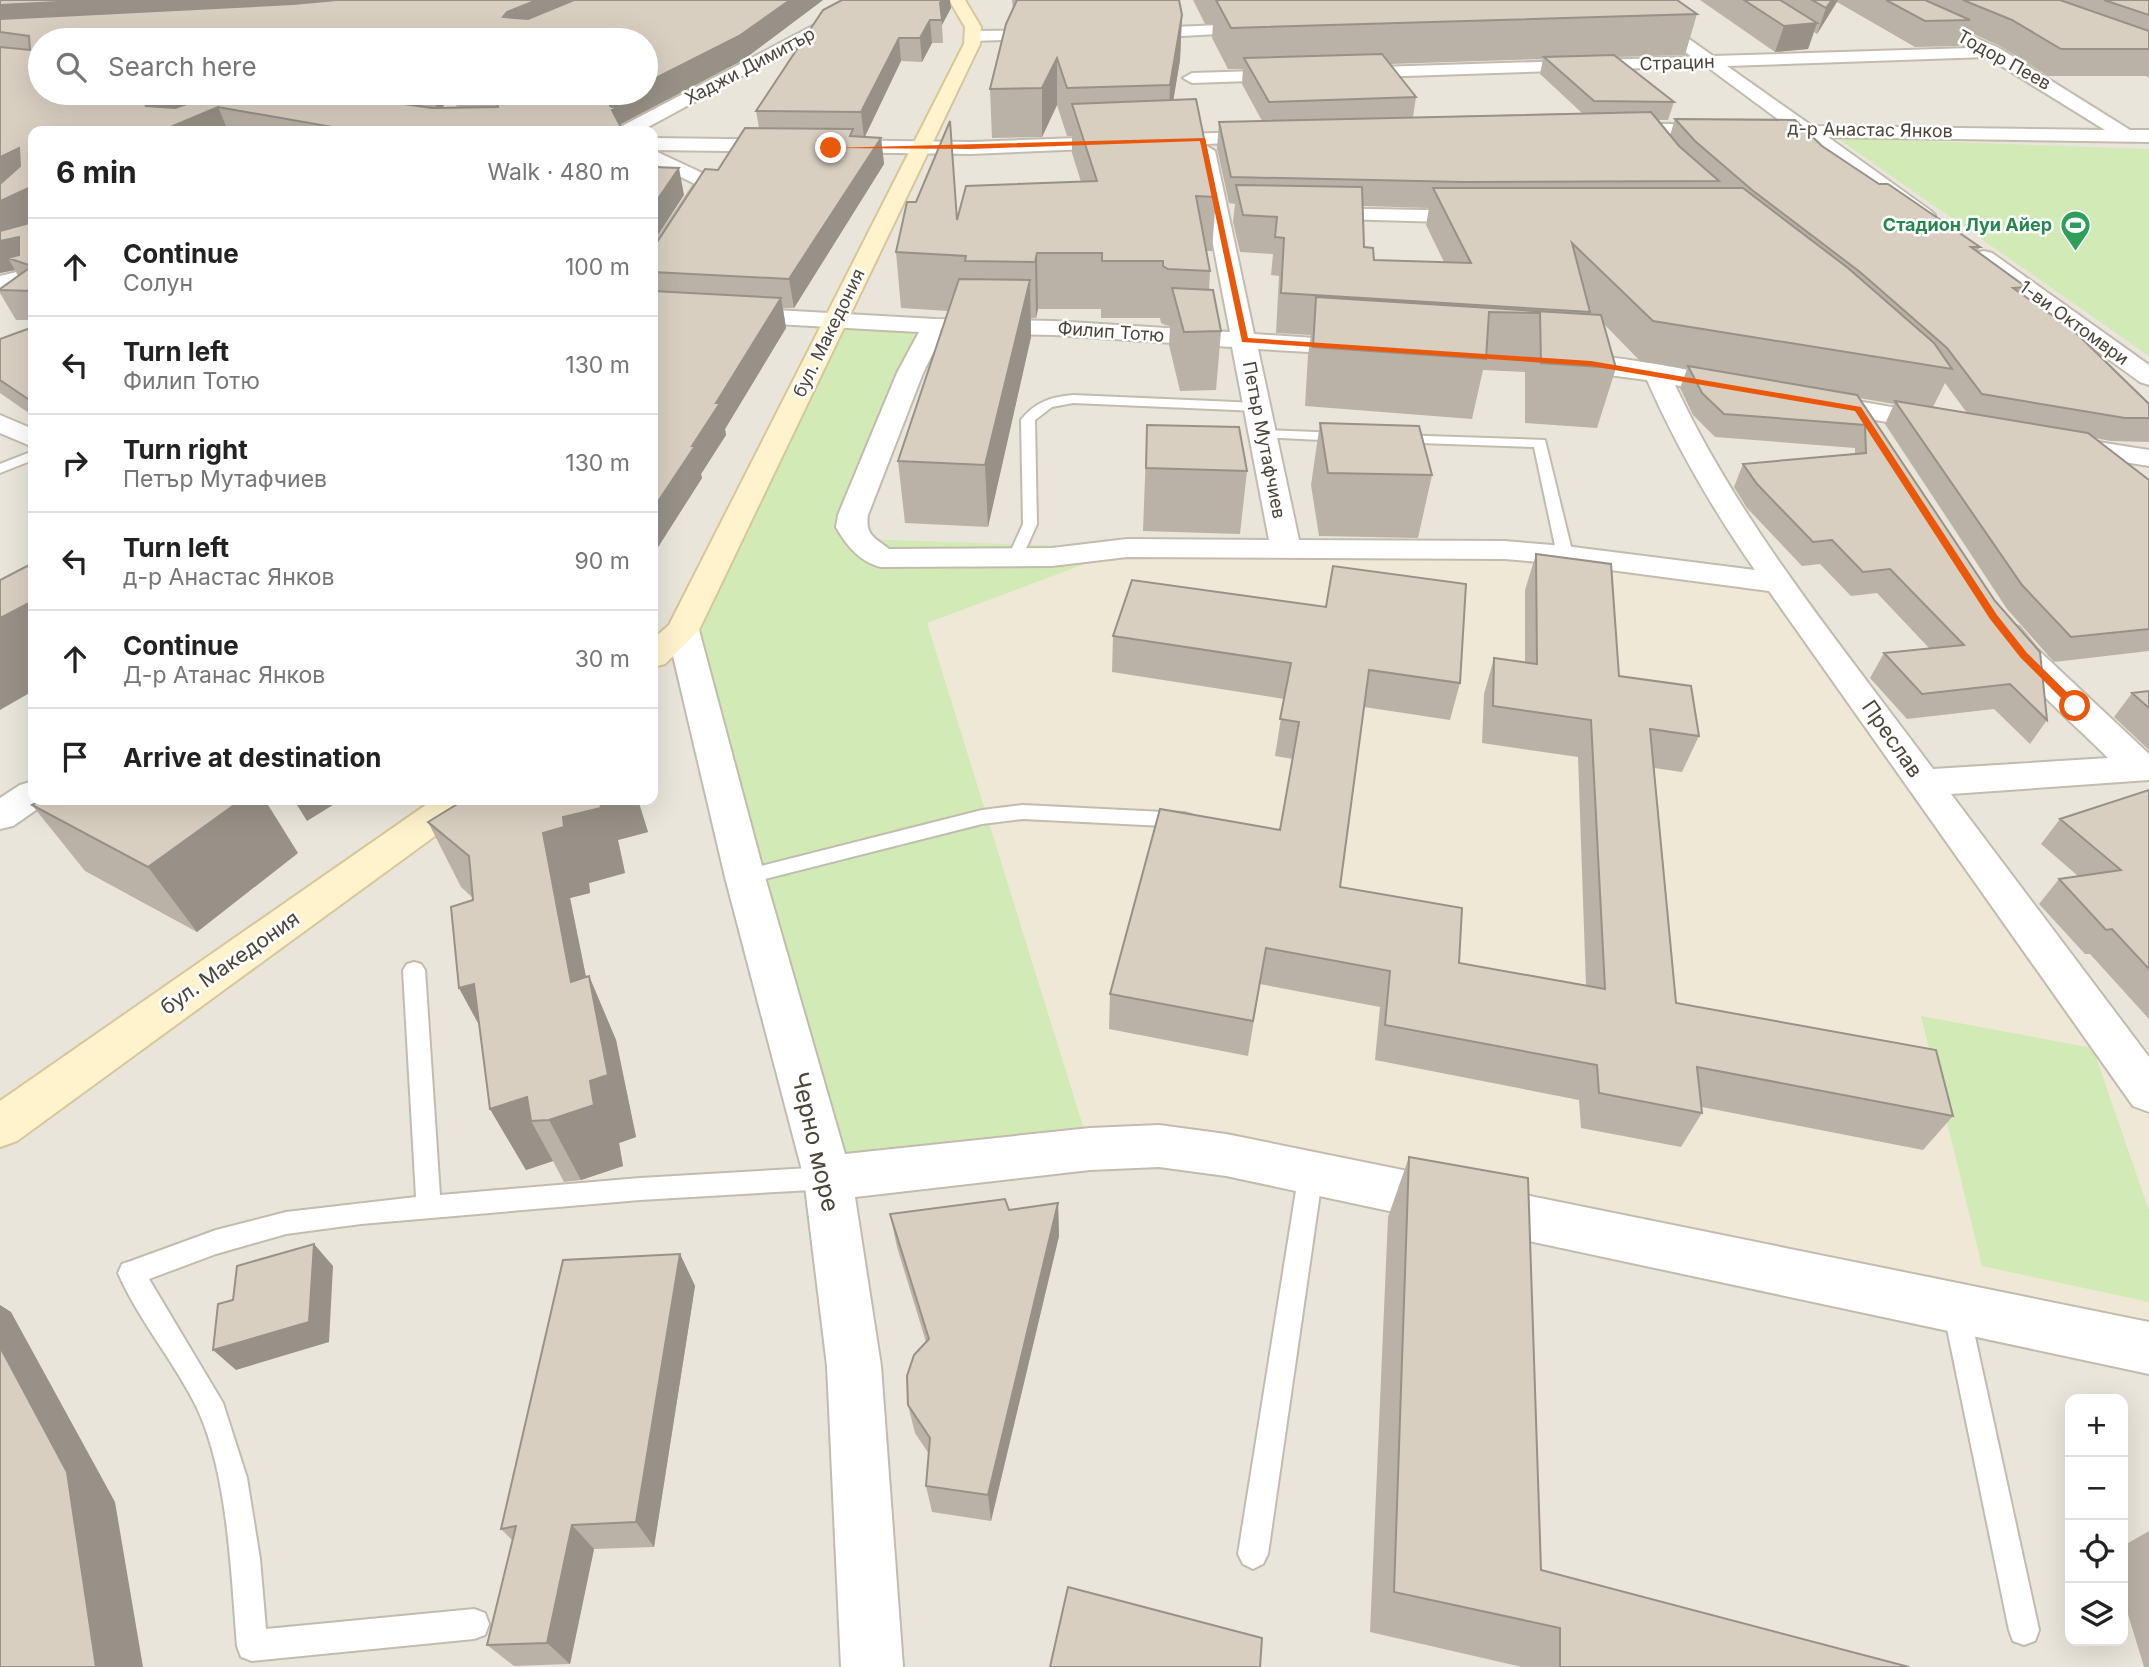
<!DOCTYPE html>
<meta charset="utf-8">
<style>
body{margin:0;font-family:Inter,sans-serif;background:#f2f2f2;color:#222}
.controls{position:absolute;right:21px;bottom:21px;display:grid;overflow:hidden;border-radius:14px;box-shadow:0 7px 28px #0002}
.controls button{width:63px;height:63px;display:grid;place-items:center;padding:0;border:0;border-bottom:2px solid #e0e0e0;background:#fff;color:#222;font:35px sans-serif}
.stop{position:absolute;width:21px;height:21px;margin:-16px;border:5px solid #ea580c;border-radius:50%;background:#fff}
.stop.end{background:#ea580c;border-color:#fff;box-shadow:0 2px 7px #0008}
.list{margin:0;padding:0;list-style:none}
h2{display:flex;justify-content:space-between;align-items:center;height:91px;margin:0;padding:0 28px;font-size:30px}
h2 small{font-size:23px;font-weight:400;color:#767676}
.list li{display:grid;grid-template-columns:46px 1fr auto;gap:21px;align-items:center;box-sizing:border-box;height:98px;padding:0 28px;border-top:2px solid #e0e0e0}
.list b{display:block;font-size:26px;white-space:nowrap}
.list p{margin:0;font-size:23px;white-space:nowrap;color:#767676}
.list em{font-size:23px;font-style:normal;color:#767676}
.icon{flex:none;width:38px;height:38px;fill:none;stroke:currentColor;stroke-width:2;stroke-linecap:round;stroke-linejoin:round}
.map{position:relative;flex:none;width:2149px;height:1667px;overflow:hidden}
.search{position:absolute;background:#fff;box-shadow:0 7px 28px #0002;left:28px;top:28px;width:630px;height:77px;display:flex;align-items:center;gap:18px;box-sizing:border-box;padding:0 24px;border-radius:38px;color:#767676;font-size:26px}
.panel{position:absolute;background:#fff;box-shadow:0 7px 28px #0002;left:28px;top:126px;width:630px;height:679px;border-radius:14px}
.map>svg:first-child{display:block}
.residential{fill:#eae5da;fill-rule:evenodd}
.education{fill:#efe8d6}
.green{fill:#d2eab5}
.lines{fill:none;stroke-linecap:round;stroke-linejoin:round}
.lane-casing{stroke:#c2bbae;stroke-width:4}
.street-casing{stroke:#c2bbae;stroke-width:4}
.secondary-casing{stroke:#d6c79b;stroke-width:4}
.lane{fill:#fff;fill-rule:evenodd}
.street{fill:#fff;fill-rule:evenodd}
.secondary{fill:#fff3cd;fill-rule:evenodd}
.wall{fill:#bab2a6;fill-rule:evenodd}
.shaded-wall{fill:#979187}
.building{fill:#d8cfc1;stroke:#979187;stroke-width:2}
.route{fill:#ea580c}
.labels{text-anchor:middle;stroke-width:5;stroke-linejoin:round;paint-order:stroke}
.far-street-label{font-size:18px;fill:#4b4439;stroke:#fff}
.far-leisure-label{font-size:18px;font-weight:bold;fill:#27864d;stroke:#fff;text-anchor:end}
.street-label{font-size:21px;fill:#4b4439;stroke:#fff}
.near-street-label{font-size:24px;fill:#4b4439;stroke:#fff}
</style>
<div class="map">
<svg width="2149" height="1667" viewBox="0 0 2149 1667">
<rect width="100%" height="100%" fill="#f6f3ec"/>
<!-- residential -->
<path class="residential" d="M0,0H2149V1667H0ZM40,40H646V93H40ZM33,131H653V800H33ZM2070,1399H2123V1641H2070Z"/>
<!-- education -->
<path class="education" d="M1127,548H1428L1781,583L2149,1089V1348L1090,1149L927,623Z"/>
<!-- green -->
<path class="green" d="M1837,138L2149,149V356Z
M835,320L935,326L858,539L1127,548L927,623L1090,1149L828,1178L683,630Z
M1921,1016L2093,1048L2149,1211V1302L1982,1266Z"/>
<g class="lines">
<defs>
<path id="lane" d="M1073,395L1258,403L1265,407L1258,411L1073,403L1052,407L1035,420L1037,524L1021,560H1011L1008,557L1023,524L1021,420C1035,402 1051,397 1073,395Z
M1263,430L1342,433L1349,437L1342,441L1258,437V431Z
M1397,435L1545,440L1573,555L1570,558H1560L1557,555L1534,447L1392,442V436Z
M33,451V460L0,473V464Z
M1023,805L1184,813L1191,815L1194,820L1191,825L1184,827L1023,819L982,824L745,884L738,882L735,877L738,872L745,870L982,810Z
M414,962L421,964L425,970L440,1195L640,1178L828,1167L837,1170L840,1178L837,1186L828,1189L640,1200L361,1224L286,1234L216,1254L149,1279L223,1403L247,1478L260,1559L266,1629L474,1609L485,1613L489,1624L485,1635L474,1639L252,1661L241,1657L237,1646C231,1573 228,1474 197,1408C174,1361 139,1321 118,1273L122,1264L131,1261L216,1230L286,1212L416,1197L403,970L407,964Z
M1311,1161L1319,1164L1323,1172L1268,1554L1263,1564L1253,1569L1243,1564L1238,1554L1299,1172L1303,1164Z
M1956,1296L1965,1300L1969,1309L2039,1630L2035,1641L2024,1645L2013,1641L2009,1630L1943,1309L1947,1300Z"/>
<path id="street" d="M862,0H881L641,131H618L620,127Z
M1616,0H1634L1713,56L1970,48L1867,0H1889L1999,48L2130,130H2149V142L1828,137L1931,211L1935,215L1931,219H1917L1803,137L1612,135L1603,129L1612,123L1787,126L1706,66L1192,83L1183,78L1192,73L1692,57ZM1987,57L2105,130L1812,126L1727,66Z
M1265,23L1271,25L1273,28L1271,31L1129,39L1121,34L1129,29Z
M1055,30L1063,35L1061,38L973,41L965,36L973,31Z
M1269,131L1276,133L1278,137L1276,141L971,154L653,150V138L971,142Z
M1205,145L1215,151L1254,334L1360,341L1369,343L1372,348L1369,353L1360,355L1258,349L1299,540L1504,541L1565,546L1755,570C1713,510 1677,448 1647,380L1563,369L1554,366L1550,361L1554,356C1586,348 1708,373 1744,382L1748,388L1744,394L1735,396L1675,385C1740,524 1842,646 1933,769L2108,758C2068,718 2022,680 1991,634L1995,627L2007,624L2019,627L2036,648L2149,754V780L1951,794L2149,1057V1112L2133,1106L1769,591L1565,564L1504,559L1127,557L1052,566L881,567C860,562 846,545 836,527L838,515L897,373L919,332L653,317V303L935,319L1054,321L1230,332L1195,151ZM943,333L1054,335L1232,347L1269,540L1127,539L1052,548L889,549C875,538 865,535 868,515L923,373Z
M653,150L713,178L716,182L661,269L653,271V247L695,184L653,163Z
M1311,208L1481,211L1488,213L1492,217L1488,221L1481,223L1304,218L1300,214L1304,210Z
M1984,251L1992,253L2149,365V385L2140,382L1976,263L1973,258L1976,253Z
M33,268V282L0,290V276Z
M1815,394L1939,415L1949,417L1952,423L1949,429L1939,431L1806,408L1802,402L1806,396Z
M0,415L33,429V447L0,433Z
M2060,436L2149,450V466L2050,450L2046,444L2050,438Z
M683,620L695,623L699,630L765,877L845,1154L1090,1128L1159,1125L1226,1134L2149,1322V1374L1226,1176L1159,1167L1090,1170L855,1197L881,1366L903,1667H841L827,1366L804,1178L725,877L667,630L671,623Z
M33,781V800H48L46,803L13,826L0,829V798L20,785Z"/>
<path id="secondary" d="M949,0H965L981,27L980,44L699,630L665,664L653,667V639L669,625L964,44L965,27Z
M433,800H478L472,809L17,1141L0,1147V1101Z"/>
</defs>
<!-- lane casing -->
<use href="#lane" class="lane-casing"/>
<!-- street casing -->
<use href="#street" class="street-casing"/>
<!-- secondary casing -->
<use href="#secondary" class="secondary-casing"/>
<!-- lane -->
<use href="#lane" class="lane"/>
<!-- street -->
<use href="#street" class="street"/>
<!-- secondary -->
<use href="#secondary" class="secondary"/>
</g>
<!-- wall -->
<path class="wall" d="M0,0H823L743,60L619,125L623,131H33V220L25,224L33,222V320H16L0,293V289L18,276L15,270L0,273ZM40,40H646V93H40ZM453,95L457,108H442Z
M1012,0H1179L1182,15L1180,60L1173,100L1216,197L1212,251H1206L1210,271L1209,290L1221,331L1216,390L1180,391L1169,345L1170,326L1165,325L1161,323L1160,318H1101V309H1038L1036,318H1031V337L988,527L905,523L898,461L948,311L901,308L896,252L957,220L1081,182L1072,153V136H1067L1057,105L1042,137L992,138L990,89L1013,10Z
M1193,0H1677L1697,14L1685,55L1617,57L1674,102L1668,120H1658L1670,135L1675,119L1822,146L1879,184L1980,247L1977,252L2026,287L2022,294L2149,404V442L2111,441L2095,438L2149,480V651L2054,662L2007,609L1885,424L1894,404L1859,398L2047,720L2030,744L1994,709L1907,719L1870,678L1884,653L1929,648L1877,593L1851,596L1820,564L1802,566L1747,508L1734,487L1743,464L1855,454V448L1715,437L1693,415L1680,388L1687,369L1640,361L1604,324L1616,368L1597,428L1525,423V372L1483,370L1472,419L1305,406L1308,355L1311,335L1276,333L1279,276L1271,275L1273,254L1240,252L1233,222L1235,204L1229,203L1217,148L1219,122L1262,121L1242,84L1243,69H1228L1212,38L1213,24H1205ZM1543,59L1540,74L1582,113L1413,117L1416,97L1390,64ZM1363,206L1429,208L1426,225L1444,262L1374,260L1364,247ZM1945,383L1967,413L1933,407Z
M1700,0H2149V78L2146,76H2048L2000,46L1965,30L1959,46L1915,47L1837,2L1817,34L1814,32L1808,49L1775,52Z
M951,8L942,25L943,43H932L922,62L901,61L865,137L881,138L884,164L794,308H783L786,328L725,429L726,435L701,474L702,478L653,555V243L657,242L718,170L759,128L756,111Z
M33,327V416L0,393V339Z
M1320,423L1432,475L1418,538L1319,536L1311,485Z
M1147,425L1247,471L1240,534L1143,531Z
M1536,554L1619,676L1699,736L1682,772L1654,768L1676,1003L1953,1116L1923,1150L1702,1107V1113L1681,1147L1581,1128L1579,1100L1375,1060L1380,1007L1260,984L1248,1056L1109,1029L1110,994L1280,830L1293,759L1275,756L1284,699L1112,672L1113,636L1132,580L1460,683L1450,720L1364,707L1340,887L1459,963L1586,986L1578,757L1482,743L1484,694L1494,658L1525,663V590Z
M2149,691V750L2114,717L2132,693Z
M2149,790V1019L2090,954H2085L2039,904L2059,879L2078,876L2041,844L2060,819Z
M464,800H638L648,832L618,840L625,873L589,883L590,893L570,898L586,977L589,976L616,1040L636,1137L619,1143L623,1166L581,1180L564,1182L553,1161L526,1170L490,1109L480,1027L459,988L473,898L461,887L428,822Z
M32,805L298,853L197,932L85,871Z
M1409,1157L1541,1570L1909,1667H1522L1370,1632L1388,1217Z
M1058,1203L1059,1236L991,1521L932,1512L926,1486L929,1454L915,1433L908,1405L926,1342L897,1247L890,1214L1009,1210Z
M680,1254L695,1286L654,1547L594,1549L570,1664L514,1666L487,1645L513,1541L501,1529Z
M2149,1531V1667H2144L2123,1598V1546Z"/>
<!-- shaded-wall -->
<path class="shaded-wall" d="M97,0H421L0,28V5Z
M537,0H596L513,35L503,17L507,12Z
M790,0H823L743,60L619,125L610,106L612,101L627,93H646V83Z
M942,0H950L951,8L942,25L940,3Z
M1832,0H1838L1817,34L1826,8Z
M1182,15L1180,60L1168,133L1170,85Z
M930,20L932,43L922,62L920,38Z
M1817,23L1808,49L1775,52L1784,26Z
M899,38L901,61L864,138L861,112Z
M1057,58V105L1042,137V88Z
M168,93H222L161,125L146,106L150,99Z
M407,93H418L423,105L417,106L413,111Z
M432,93H455H452L453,95L438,112Z
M218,107L228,131H161Z
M881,138L884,164L794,308L789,279Z
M19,148L33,175L0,195V157Z
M679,168L684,195L653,243V206Z
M33,186V220L2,235L19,237L33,264L10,259L11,260L8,258L15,270L0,273V201Z
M1037,253L1038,309L1036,318L1035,262Z
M1030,280L1031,337L988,527L985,465Z
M781,298L786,328L725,429L726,435L701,474L702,478L653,555V509L692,446L716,403Z
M33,398V408L28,399Z
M33,601V691L0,710V618Z
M241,800H265L298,853L197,932L148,867Z
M294,800H341L307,821Z
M600,800H638L648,832L618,840L625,873L589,883L590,893L570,898L600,1046L571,982L543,833L563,817Z
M589,976L616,1040L636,1137L619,1143L623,1166L581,1180L549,1120L590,1081Z
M474,984L494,1052L459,988Z
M527,1097L531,1121L553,1161L526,1170L490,1109Z
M1058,1203L1059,1236L991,1521L988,1495Z
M314,1244L333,1266L329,1342L236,1370L213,1350Z
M680,1254L695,1286L654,1547L636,1522Z
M0,1305L11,1312L115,1502L143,1667H96L0,1347Z
M572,1525L594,1549L570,1664L547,1643Z"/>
<!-- building -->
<path class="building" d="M0,0H97L0,5Z
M337,0H537L507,12L503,17L528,19L574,0H790L739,36L646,83V40H40V93H168L150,99L146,106L175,108L219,93H325L432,108L498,107L497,104L487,97L452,93H627L612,101L610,106L615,108L612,110L623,131H355L218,107L161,131H33V186L0,201V184L20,166L19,148L0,157V47L30,50L29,36L0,32V19L293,4Z
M842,0H942L940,3L942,20H930L920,38H899L861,112L756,111L823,10Z
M1017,0H1179L1182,15L1170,85L1067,88L1057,58L1042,88L990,89L1006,24Z
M1216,0H1677L1697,14L1231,28Z
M1744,0H1780L1817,23L1784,26Z
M1812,0H1832L1826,8Z
M1886,0H1925L1970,20L1925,21Z
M1963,0H2060L2149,31V49H2061L2012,20Z
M2104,0H2149V15Z
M1382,54L1416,97L1269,102L1244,58Z
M1614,55L1674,102L1594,101L1544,57Z
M1196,99L1216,197L1196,196L1210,271L1168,269L1163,266V261H1102V253H1037L1035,262L965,261L966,256L896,252L907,202H916L950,121L957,220L966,186L1097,181L1072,104Z
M1651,112L1679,146L1719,181L1464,182L1231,177L1219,122Z
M1675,119L1795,120L1822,146L1879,184H1888L1980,247H1971L2026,287L2013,288L2072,329L2149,404V418H2125L1982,394L1947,348L1860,272L1752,190L1695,141Z
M745,128L853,129L850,136L881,138L789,279L653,272V243L657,242L705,169L718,170Z
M653,167L679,168L653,206Z
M1236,185L1362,187L1364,247L1373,248L1374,260L1471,263L1433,188H1743L1848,268L1934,343L1952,369L1653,321L1572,243L1590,312L1281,293L1284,238L1275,237L1277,217L1243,215Z
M33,222V291L0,290V289L32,266L8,258L19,255V237L0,241V231Z
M959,279L1030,280L985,465L898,461Z
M1172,288L1213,290L1221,331L1184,332Z
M653,291L781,298L716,403H720L692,446H695L653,509Z
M1316,297L1601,315L1616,368L1541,363L1540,313L1489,312L1486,359L1313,347Z
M33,327V398L28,399L0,380V339Z
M1688,366L1857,395L1995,601L2040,652L2047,720L2010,684L1922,694L1884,653L1964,645L1890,569L1863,572L1832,540L1813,542L1757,484L1743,464L1866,453L1865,425L1724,414L1702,393Z
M1895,401L2088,433L2149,480V629L2071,637L2022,585Z
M1320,423L1419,426L1432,475L1328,473Z
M1147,425L1239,427L1247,471L1146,468Z
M1536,554L1611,564L1619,676L1691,686L1699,736L1650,729L1676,1003L1936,1050L1953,1116L1697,1067L1702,1113L1599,1093L1597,1065L1385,1025L1390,971L1266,948L1253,1021L1110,994L1160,809L1280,830L1299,722L1280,719L1291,663L1113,636L1132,580L1326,607L1333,566L1466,584L1460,683L1369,670L1340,887L1462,908L1459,963L1605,989L1591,720L1493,706L1494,658L1537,664Z
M33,563V601L0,618V580Z
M2149,691V708L2132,693Z
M2149,790V969L2112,929L2106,930L2059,879L2121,870L2060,819Z
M41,800H241L148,867L32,805Z
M464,800H600L601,808L563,817L564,827L543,833L571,982L589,976L608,1075L590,1081L594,1105L549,1120L531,1121L527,1097L490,1109L474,984L459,988L451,907L473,900L469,856L428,822Z
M1409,1157L1528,1178L1541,1570L1909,1667H1560V1628L1394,1592Z
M1005,1199L1009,1210L1058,1203L988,1495L926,1486L930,1438L908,1405L907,1376L914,1355L929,1339L890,1214Z
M314,1244L309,1322L213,1350L218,1304L233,1300L237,1266Z
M680,1254L636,1522L572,1525L547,1643L487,1645L516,1526L501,1529L563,1260Z
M0,1347L67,1472L96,1667H0Z
M1068,1587L1262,1638L1260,1667H1050Z"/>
<!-- route -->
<path class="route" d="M1205,138L1248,338L1591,361L1861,407L1997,615L2027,653L2079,704V709H2072L2020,657L1990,619L1855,411L1591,366L1242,342L1200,141L971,149L828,148Z"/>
<!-- icons -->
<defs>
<symbol id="stadium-pin" viewBox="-11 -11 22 30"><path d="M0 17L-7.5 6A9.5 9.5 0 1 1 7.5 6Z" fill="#2e9e5b" stroke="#fff"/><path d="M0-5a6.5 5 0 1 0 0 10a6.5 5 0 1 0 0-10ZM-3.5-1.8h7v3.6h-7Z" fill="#fff"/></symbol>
</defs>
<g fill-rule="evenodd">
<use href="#stadium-pin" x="2058" y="208" width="35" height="47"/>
</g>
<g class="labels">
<!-- far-street labels -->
<g class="far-street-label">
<text transform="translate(2004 60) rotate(29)" y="6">Тодор Пеев</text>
<text transform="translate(1677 63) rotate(-2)" y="6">Страцин</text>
<text transform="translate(750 66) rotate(-28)" y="6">Хаджи Димитър</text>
<text transform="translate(1870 130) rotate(1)" y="6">д-р Анастас Янков</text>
<text transform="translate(2074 323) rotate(36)" y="6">1-ви Октомври</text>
<text transform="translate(1111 332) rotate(4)" y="6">Филип Тотю</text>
<text transform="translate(829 333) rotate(-64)" y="6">бул. Македония</text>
<text transform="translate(1264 440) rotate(79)" y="6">Петър Мутафчиев</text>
</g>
<!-- far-leisure labels -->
<g class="far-leisure-label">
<text x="2052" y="231">Стадион Луи Айер</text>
</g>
<!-- street labels -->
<g class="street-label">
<text transform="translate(1892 739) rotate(55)" y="7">Преслав</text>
<text transform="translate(230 963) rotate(-35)" y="7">бул. Македония</text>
</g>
<!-- near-street labels -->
<g class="near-street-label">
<text transform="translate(815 1142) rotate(77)" y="8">Черно море</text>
</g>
</g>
</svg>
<div class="controls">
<button>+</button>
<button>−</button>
<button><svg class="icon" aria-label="locate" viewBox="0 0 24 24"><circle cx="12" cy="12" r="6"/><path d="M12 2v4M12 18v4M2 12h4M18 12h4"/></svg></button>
<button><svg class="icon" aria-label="layers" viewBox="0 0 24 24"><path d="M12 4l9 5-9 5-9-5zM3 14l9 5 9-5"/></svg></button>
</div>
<div class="stop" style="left:2075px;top:706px"></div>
<div class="stop end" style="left:831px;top:148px"></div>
<div class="search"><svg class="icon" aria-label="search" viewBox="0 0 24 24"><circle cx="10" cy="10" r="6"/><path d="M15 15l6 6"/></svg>Search here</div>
<section class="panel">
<h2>6 min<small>Walk · 480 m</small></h2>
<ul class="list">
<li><svg class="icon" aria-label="ahead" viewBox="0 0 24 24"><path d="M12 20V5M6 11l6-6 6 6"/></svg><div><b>Continue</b><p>Солун</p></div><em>100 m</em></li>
<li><svg class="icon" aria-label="left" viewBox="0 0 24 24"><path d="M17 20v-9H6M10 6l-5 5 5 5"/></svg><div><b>Turn left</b><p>Филип Тотю</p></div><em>130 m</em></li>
<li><svg class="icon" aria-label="right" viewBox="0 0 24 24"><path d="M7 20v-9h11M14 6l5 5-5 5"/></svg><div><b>Turn right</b><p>Петър Мутафчиев</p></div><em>130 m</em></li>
<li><svg class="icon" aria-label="left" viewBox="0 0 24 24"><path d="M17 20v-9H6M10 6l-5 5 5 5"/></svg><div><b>Turn left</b><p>д-р Анастас Янков</p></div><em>90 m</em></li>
<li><svg class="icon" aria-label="ahead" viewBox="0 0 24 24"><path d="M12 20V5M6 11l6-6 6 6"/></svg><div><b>Continue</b><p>Д-р Атанас Янков</p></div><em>30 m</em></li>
<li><svg class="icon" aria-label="arrive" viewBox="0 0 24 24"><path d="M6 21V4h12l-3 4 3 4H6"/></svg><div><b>Arrive at destination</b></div></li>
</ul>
</section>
</div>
